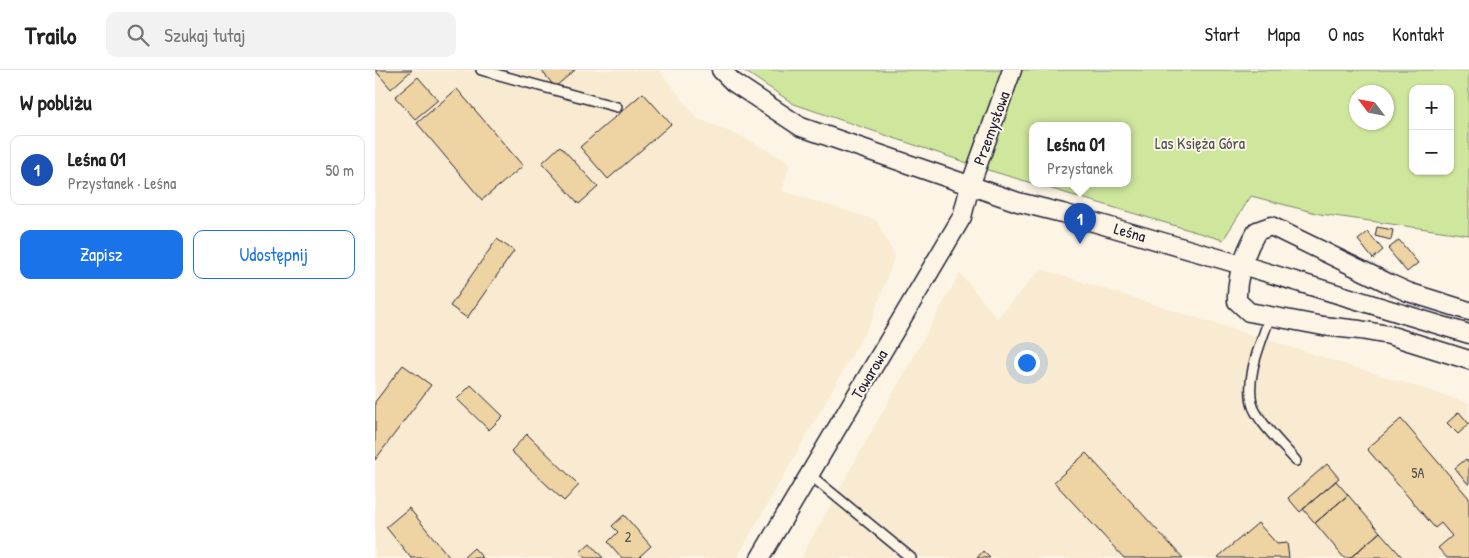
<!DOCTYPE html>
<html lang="pl">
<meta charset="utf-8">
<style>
body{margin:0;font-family:"Patrick Hand",sans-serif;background:#f2f2f2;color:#222}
.controls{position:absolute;right:15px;top:15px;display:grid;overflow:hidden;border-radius:10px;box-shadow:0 1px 4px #0004}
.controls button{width:45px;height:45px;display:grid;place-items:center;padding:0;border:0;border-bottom:1px solid #e0e0e0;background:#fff;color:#222;font:25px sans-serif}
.compass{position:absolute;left:974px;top:15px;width:45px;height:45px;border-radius:50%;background:#fff;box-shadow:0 1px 4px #0004;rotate:302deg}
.you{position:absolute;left:651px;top:292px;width:18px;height:18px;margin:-12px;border:4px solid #fff;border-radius:50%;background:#1a73e8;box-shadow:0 0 0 8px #1a73e833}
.badge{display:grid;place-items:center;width:32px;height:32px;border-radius:50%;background:#1a73e8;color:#fff;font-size:16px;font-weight:700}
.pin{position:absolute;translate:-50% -41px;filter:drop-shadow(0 1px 2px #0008)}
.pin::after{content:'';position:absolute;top:26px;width:18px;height:15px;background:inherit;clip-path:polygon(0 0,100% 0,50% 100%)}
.popup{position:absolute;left:654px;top:52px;width:102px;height:65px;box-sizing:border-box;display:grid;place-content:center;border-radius:10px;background:#fff;filter:drop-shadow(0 1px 4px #0005);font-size:16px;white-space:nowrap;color:#767676}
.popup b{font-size:19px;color:#222}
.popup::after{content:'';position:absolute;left:50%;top:100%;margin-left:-10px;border:10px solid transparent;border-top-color:#fff}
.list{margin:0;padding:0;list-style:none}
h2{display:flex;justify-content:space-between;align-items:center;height:65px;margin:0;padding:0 20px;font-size:21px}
h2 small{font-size:16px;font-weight:400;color:#767676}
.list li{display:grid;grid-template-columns:32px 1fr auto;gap:15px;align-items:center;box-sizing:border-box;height:70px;margin:0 10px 10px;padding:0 10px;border:1px solid #e0e0e0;border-radius:10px}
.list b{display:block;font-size:19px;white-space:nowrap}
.list p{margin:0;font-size:16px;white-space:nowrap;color:#767676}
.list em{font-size:16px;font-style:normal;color:#767676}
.actions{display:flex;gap:10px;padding:15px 20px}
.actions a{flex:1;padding:11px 0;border:1px solid #1a73e8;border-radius:10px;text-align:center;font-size:18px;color:#1a73e8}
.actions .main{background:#1a73e8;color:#fff}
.icon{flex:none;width:28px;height:28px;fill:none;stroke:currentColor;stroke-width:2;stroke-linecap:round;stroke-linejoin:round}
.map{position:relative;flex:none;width:1094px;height:488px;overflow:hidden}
header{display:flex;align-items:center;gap:30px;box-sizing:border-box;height:70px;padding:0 25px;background:#fff;border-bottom:1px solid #e0e0e0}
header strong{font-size:24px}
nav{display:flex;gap:28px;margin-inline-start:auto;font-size:18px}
.search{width:350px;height:45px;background:#f2f2f2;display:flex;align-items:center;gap:12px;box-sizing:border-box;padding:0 18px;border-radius:10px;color:#767676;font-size:19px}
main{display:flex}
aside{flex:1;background:#fff}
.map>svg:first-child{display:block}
.built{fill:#f8ebd1}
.green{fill:#cfe79d;stroke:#78846c;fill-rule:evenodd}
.building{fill:#eed4a3;stroke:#22223b}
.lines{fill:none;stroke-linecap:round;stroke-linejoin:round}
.service-casing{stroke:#22223b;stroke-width:12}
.minor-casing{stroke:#22223b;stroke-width:21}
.service{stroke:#fcf5e5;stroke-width:9}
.minor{stroke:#fcf5e5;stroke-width:18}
.labels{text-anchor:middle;stroke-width:4;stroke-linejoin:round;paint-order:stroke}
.number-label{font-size:14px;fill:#554e55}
.street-label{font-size:16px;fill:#22223b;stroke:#fcf5e5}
.park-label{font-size:16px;fill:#4d5354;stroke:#fcf5e5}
</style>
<header>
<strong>Trailo</strong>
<div class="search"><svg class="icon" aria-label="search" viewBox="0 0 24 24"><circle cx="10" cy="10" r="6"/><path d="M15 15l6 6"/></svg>Szukaj tutaj</div>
<nav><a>Start</a><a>Mapa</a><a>O nas</a><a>Kontakt</a></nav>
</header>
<main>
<aside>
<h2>W pobliżu<small></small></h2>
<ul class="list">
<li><span class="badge" style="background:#1a4fb4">1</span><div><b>Leśna 01</b><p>Przystanek · Leśna</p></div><em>50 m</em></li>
</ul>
<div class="actions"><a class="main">Zapisz</a><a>Udostępnij</a></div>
</aside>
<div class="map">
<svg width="1094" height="488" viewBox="0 0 1094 488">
<rect width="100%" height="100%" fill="#fcf5e5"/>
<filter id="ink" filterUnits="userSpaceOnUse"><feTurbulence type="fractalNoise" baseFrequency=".02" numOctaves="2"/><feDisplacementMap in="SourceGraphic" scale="10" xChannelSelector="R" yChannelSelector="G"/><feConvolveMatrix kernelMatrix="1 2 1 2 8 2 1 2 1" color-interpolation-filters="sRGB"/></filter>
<g filter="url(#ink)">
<!-- built -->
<path class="built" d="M0,0H284L322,48L370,68L415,93L407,121L501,150L520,186L497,250L362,488H0Z
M666,199L1094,333V488H426L585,203L622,248Z"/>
<!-- green -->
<path class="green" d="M368,0H1094V165L945,144L876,126L848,170L613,100L419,34ZM1038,19H1075V101H1038ZM982,22H1012V52H982ZM658,55H752V113H658Z"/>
<!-- building -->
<path class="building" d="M0,0H37L16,19Z
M166,0H200L180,17Z
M43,7L63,30L40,49L20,27Z
M82,19L148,96L107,130L42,53Z
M268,23L296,54L233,109L205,77Z
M185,76L223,117L204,134L167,93Z
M1002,157L1018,160L1016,170L1000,166Z
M993,162L1008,180L998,189L983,170Z
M122,169L139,181L92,248L75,236Z
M1024,170L1043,193L1032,202L1013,179Z
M28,295L56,315L0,390V332Z
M96,315L128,346L114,360L82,329Z
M1084,342L1094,354L1083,364L1072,353Z
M1026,349L1094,428V488H1072L1063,478L1077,466L1066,453L1060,458L992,379Z
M152,364L204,415L189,431L136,381Z
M711,383L808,488H749L679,412Z
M1091,389L1094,393V415L1080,398Z
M952,394L964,408L925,442L913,428Z
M961,411L973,425L940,453L928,439Z
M973,425L1005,462L975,488H969L940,453Z
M34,438L75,488H36L11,457Z
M249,445L276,476L265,486L267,488H247L233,472L243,462L237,456Z
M883,453L902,474L912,473L914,488H844L843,487Z
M1005,462L1028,488H975Z
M215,473L228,488H210L205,482Z
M99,478L108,488H88Z
M608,481L615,488H602Z"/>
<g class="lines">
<defs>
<path id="service" d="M106,0L242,37
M895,246C886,273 871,304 877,333C880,349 910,377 921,391
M435,405L536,488"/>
<path id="minor" d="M346,0L358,12L426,57L643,132L687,143L867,195L1094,264
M1094,241L1033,222L1013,213L896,156L882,161C870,182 861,206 862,231L874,242L948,256L985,260L1014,265L1094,290
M385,488L587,147L595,116L637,0"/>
</defs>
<!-- service casing -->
<use href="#service" class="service-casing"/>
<!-- minor casing -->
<use href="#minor" class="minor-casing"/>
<!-- service -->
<use href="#service" class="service"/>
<!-- minor -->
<use href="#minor" class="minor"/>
</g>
</g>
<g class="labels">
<!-- number labels -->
<g class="number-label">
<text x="1043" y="408">5A</text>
<text x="253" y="472">2</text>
</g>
<!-- street labels -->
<g class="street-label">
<text transform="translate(616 58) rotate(-70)" y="6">Przemysłowa</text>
<text transform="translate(755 162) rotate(16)" y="6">Leśna</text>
<text transform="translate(494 304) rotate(-59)" y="6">Towarowa</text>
</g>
<!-- park labels -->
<g class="park-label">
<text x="825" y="79">Las Księża Góra</text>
</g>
</g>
</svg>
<div class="controls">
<button>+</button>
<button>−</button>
</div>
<svg class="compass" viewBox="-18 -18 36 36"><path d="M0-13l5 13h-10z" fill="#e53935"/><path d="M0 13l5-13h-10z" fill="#767676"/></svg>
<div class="you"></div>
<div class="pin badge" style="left:705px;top:174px;background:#1a4fb4">1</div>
<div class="popup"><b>Leśna 01</b>Przystanek</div>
</div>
</main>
